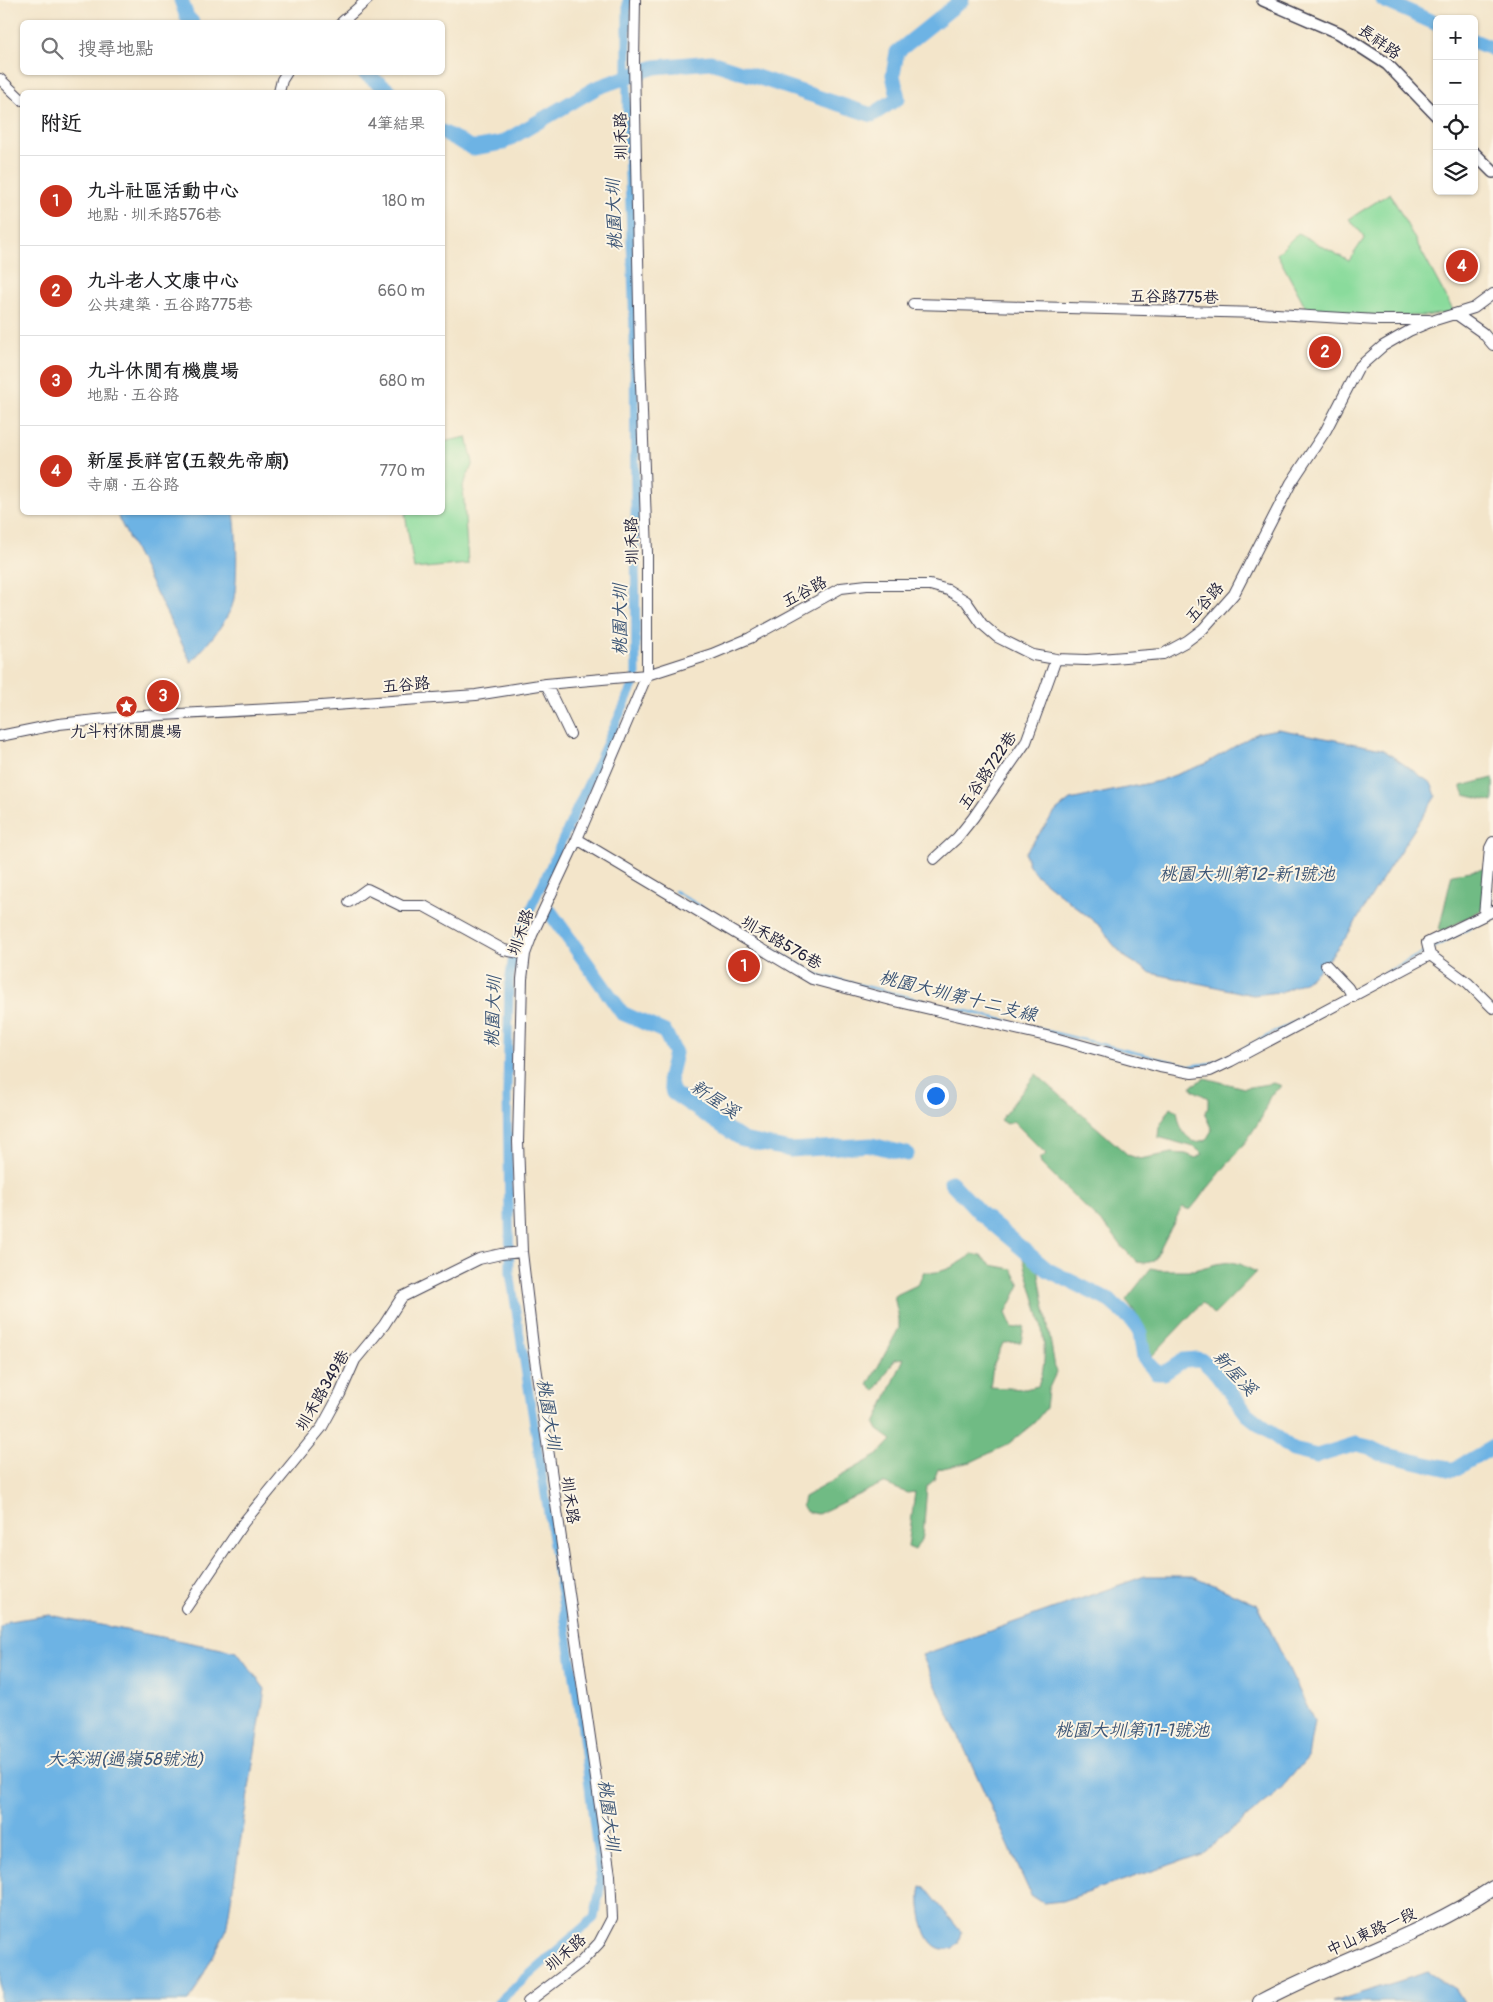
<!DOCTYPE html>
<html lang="zh-TW">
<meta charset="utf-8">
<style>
body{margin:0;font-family:Pangolin,"LXGW WenKai TC",sans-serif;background:#f6f6f6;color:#202124}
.controls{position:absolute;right:15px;top:15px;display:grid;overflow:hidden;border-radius:8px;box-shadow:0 1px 4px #0004}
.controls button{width:45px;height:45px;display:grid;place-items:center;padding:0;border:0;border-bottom:1px solid #e0e0e0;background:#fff;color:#202124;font:25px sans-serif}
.you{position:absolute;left:935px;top:1095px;width:18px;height:18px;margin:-12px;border:4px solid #fff;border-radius:50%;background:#1a73e8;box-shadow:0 0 0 8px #1a73e833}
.badge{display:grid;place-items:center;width:32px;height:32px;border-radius:50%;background:#c8321e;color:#fff;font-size:16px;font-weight:700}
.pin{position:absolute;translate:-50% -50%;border:2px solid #fff;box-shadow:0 1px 5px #0006}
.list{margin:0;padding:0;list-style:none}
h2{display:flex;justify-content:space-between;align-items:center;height:65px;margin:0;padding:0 20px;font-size:21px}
h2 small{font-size:16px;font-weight:400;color:#757577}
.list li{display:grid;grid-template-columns:32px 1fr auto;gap:15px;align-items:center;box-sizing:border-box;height:90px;padding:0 20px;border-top:1px solid #e0e0e0}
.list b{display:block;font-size:19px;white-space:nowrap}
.list p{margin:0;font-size:16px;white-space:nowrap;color:#757577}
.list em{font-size:16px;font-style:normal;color:#757577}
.icon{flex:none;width:28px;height:28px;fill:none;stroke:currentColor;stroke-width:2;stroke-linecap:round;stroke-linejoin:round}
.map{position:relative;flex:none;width:1493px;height:2002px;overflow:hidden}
.search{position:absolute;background:#fff;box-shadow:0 1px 4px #0004;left:20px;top:20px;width:425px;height:55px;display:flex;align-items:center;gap:12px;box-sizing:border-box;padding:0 18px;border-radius:8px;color:#757577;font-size:19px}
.panel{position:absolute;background:#fff;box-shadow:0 1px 4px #0004;left:20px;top:90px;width:425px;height:425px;border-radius:8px}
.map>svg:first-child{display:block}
.green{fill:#8adb9c;stroke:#567e6c}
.forest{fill:#6fbb84;stroke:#486e60}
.water{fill:#6db3e4;stroke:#486a90}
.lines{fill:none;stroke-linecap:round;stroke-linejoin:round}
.stream{stroke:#6db3e4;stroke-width:2.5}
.canal{stroke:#6db3e4;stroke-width:9}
.river{stroke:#6db3e4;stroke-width:15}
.minor-casing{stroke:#413f50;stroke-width:12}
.tertiary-casing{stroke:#413f50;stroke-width:14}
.secondary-casing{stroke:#413f50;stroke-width:16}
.minor{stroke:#fff;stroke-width:10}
.tertiary{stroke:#fff;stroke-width:11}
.secondary{stroke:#fff;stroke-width:14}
.labels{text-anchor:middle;stroke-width:4;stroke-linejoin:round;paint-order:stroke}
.street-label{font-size:16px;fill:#22223b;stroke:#fcf5e5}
.poi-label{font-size:16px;fill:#22223b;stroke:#fcf5e5}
.water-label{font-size:18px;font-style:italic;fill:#3c5576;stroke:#fcf5e5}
</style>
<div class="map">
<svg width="1493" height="2002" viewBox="0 0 1493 2002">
<rect width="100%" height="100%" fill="#fcf5e5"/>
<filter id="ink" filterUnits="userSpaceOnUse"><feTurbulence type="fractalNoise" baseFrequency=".02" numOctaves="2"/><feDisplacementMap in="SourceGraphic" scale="10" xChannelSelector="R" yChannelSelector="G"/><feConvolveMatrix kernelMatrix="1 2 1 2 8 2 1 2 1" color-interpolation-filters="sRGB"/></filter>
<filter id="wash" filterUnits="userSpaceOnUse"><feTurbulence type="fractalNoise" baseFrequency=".0096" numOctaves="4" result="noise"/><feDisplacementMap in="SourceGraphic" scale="20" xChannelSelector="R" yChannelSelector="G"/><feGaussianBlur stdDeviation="1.12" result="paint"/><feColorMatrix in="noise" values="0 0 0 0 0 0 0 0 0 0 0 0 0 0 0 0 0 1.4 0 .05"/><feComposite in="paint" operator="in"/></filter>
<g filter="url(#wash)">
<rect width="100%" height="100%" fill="#f3e5ca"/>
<!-- green -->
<path class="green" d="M1390,193L1454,312L1424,316L1310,315L1277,254L1298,233L1349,261L1365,237L1349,219Z
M467,437L473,463L463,486L468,564L414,569L405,513L442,512L443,442Z"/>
<!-- forest -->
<path class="forest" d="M1493,778V802L1465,795L1461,786Z
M1490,868L1485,908L1443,931L1439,930L1452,874Z
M1036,1074L1128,1155L1140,1159L1172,1153L1186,1154L1196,1158L1203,1154L1194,1147L1158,1137L1159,1127L1171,1107L1177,1111C1180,1126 1181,1134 1195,1142L1206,1140L1212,1130L1205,1115L1208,1107V1098L1193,1090L1191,1086L1205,1078L1244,1088L1274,1083L1282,1086L1270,1095L1262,1117L1247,1140L1190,1210L1182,1207L1154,1261L1145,1263L1137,1262L1124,1249L1112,1233L1041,1164L1040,1159L1046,1154L1013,1121L1006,1124L1000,1120Z
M973,1254L981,1256L991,1265L1012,1269L1020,1285L1006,1313L1013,1329L1024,1326L1021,1342L1003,1343L993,1366L990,1387L1025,1389L1038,1386C1055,1347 1033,1298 1023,1258L1038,1269L1056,1373L1048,1390L1046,1408L1034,1423L1007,1445L971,1462L938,1469L934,1480L927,1486L923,1536L915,1550L908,1547L915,1492L907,1493L883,1483L818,1514L807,1512L802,1506L804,1497L878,1455L892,1440L878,1430L875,1424L904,1358L895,1359L875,1391L868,1385L899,1328V1319L894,1296L917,1285L924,1272C942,1275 959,1264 973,1254Z
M1230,1262L1240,1264L1256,1272L1214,1315L1202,1303L1151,1357C1146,1334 1141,1318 1126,1300L1151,1268L1160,1270H1194L1216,1264Z"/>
<!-- water -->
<path class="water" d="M116,513H234C237,532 239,592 231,609C221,629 206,646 191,662Z
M1278,729L1382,749L1432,784L1436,796L1389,868L1347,936L1321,968L1306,981L1281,992L1253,995L1151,973L1125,957L1112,943L1101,927L1035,874L1028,863L1025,853L1056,811L1070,800L1159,781L1205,764L1257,733Z
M1145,1576H1193L1258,1605L1314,1721L1308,1757L1277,1793L1202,1854L1062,1901L1043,1903L1031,1895L922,1655Z
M50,1615L237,1652L265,1689L226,1931L189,2002H0V1627L9,1621Z
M921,1886L925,1887L961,1932L958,1943L953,1948C928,1956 922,1924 920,1906C920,1899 919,1893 921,1886Z
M1428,1972L1456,1989L1464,2002H1332Z"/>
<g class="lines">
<!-- stream -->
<path class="stream" d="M567,830L576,834
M675,891L816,974L1190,1066L1212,1063L1233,1054L1326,1005
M1431,949L1472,927
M1353,990L1426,951"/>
<!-- canal -->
<path class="canal" d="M498,2002L594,1918L601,1884L581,1722L510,1273L507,1095L509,983L515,943L636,679L634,332L627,115V0"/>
<!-- river -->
<path class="river" d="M181,0L187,17L192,22
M1383,0L1437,24
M1474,41L1493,49
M363,72L391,92
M442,132L473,148L502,143L596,88L655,67L711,62L872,115L898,98L893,75L897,52L962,0
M550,912L622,1013L665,1032L675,1053L669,1078L673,1093L743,1140L790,1150L872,1145L907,1154
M951,1182L982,1215L1048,1270L1110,1301L1133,1321L1140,1333L1144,1358L1157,1373H1164L1184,1360L1197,1359L1202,1360L1216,1373L1247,1414L1293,1450L1317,1456L1356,1444L1369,1447L1383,1454L1453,1470L1493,1447"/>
</g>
</g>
<g filter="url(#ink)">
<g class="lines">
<defs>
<path id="minor" d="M342,22L367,0
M0,79L22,100
M279,92L282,80L287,72
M913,304L1259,313L1377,320H1429
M1456,314L1483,333L1493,345
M546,684L570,734
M0,736L59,724L125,717L292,708L476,695L546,684L647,675L712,654L750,638L841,588L867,585H930L948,590L966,601L982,624L997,637L1033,655L1056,659L1087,660L1163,654L1187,641L1203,629L1234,594L1291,483L1326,430L1358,368L1383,346L1409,331L1435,320L1474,308L1493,294
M577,839L812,979L891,1000L1051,1037L1160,1067L1192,1073L1210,1071L1231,1061L1430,955
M934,859L957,838L973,818L1026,742L1056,659
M349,902L367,889L402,906H424L504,950L525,954
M1484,915L1490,848L1493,842
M1430,955L1427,943L1493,911
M1430,955L1468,983L1493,1008
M1326,965L1348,988L1353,997
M186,1608L244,1522L322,1427L340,1394L355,1360L384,1325L402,1297L479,1259L501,1254L522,1252
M528,2002L581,1962L599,1943L612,1918L610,1875L533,1346L522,1252L518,1142L522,979L525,954L532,935L577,839L647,675V553L640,355L634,62L635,0"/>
<path id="tertiary" d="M1263,0L1339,33L1387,64L1437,116
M1474,153L1493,172"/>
<path id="secondary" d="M1260,2002C1336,1961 1421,1936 1493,1888"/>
</defs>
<!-- minor casing -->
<use href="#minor" class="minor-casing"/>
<!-- tertiary casing -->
<use href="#tertiary" class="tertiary-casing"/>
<!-- secondary casing -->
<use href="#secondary" class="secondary-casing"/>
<!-- minor -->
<use href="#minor" class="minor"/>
<!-- tertiary -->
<use href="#tertiary" class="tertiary"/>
<!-- secondary -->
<use href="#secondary" class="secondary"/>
</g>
</g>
<!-- icons -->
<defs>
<symbol id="sight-disc" viewBox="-11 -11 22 22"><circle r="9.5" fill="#c8321e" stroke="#fcf5e5"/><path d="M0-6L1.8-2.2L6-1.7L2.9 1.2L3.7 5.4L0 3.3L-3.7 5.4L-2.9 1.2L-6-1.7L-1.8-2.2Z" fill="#fff"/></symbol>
</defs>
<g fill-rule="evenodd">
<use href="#sight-disc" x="114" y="694" width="25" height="25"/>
</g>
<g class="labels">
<!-- street labels -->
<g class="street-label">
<text transform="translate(1380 41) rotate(35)" y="6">長祥路</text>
<text transform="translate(620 136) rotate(-91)" y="6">圳禾路</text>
<text transform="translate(1174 296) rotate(1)" y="6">五谷路775巷</text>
<text transform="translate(631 541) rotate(-92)" y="6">圳禾路</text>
<text transform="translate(804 591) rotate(-28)" y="6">五谷路</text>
<text transform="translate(1204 602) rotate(-48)" y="6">五谷路</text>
<text transform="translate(406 684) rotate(-5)" y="6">五谷路</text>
<text transform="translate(987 770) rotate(-56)" y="6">五谷路722巷</text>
<text transform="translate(520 932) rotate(-71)" y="6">圳禾路</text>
<text transform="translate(782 942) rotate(30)" y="6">圳禾路576巷</text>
<text transform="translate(322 1390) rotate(-60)" y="6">圳禾路349巷</text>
<text transform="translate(571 1500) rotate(82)" y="6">圳禾路</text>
<text transform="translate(1371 1931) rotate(-24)" y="6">中山東路一段</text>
<text transform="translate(565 1952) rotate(-41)" y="6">圳禾路</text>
</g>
<!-- poi labels -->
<g class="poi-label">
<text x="126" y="737">九斗村休閒農場</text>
</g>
<!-- water labels -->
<g class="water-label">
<text transform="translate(614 215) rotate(-92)" y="6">桃園大圳</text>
<text transform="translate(620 620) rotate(-90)" y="6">桃園大圳</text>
<text x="1247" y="880">桃園大圳第12-新1號池</text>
<text transform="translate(958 996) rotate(14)" y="6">桃園大圳第十二支線</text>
<text transform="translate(493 1012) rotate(-88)" y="6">桃園大圳</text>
<text transform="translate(715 1099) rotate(34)" y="6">新屋溪</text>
<text transform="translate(1235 1373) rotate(47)" y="6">新屋溪</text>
<text transform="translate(549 1414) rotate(81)" y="6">桃園大圳</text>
<text x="1132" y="1736">桃園大圳第11-1號池</text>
<text x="125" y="1765">大笨湖(過嶺58號池)</text>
<text transform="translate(609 1815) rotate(83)" y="6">桃園大圳</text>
</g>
</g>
</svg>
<div class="controls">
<button>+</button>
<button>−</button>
<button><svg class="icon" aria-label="locate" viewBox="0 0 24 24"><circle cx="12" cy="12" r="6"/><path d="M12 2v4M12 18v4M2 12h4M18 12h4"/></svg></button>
<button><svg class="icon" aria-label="layers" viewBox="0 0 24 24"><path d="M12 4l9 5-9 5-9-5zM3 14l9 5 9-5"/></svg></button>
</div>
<div class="you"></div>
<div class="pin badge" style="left:744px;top:966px">1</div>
<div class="pin badge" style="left:1325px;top:352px">2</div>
<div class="pin badge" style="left:163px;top:696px">3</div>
<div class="pin badge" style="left:1462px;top:266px">4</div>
<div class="search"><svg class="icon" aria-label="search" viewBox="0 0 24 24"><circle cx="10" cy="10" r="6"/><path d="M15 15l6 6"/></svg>搜尋地點</div>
<section class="panel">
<h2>附近<small>4筆結果</small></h2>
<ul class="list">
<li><span class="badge">1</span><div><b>九斗社區活動中心</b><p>地點 · 圳禾路576巷</p></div><em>180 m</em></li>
<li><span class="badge">2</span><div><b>九斗老人文康中心</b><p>公共建築 · 五谷路775巷</p></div><em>660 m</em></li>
<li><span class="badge">3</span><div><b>九斗休閒有機農場</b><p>地點 · 五谷路</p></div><em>680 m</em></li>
<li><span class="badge">4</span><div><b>新屋長祥宮(五穀先帝廟)</b><p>寺廟 · 五谷路</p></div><em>770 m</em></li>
</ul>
</section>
</div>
